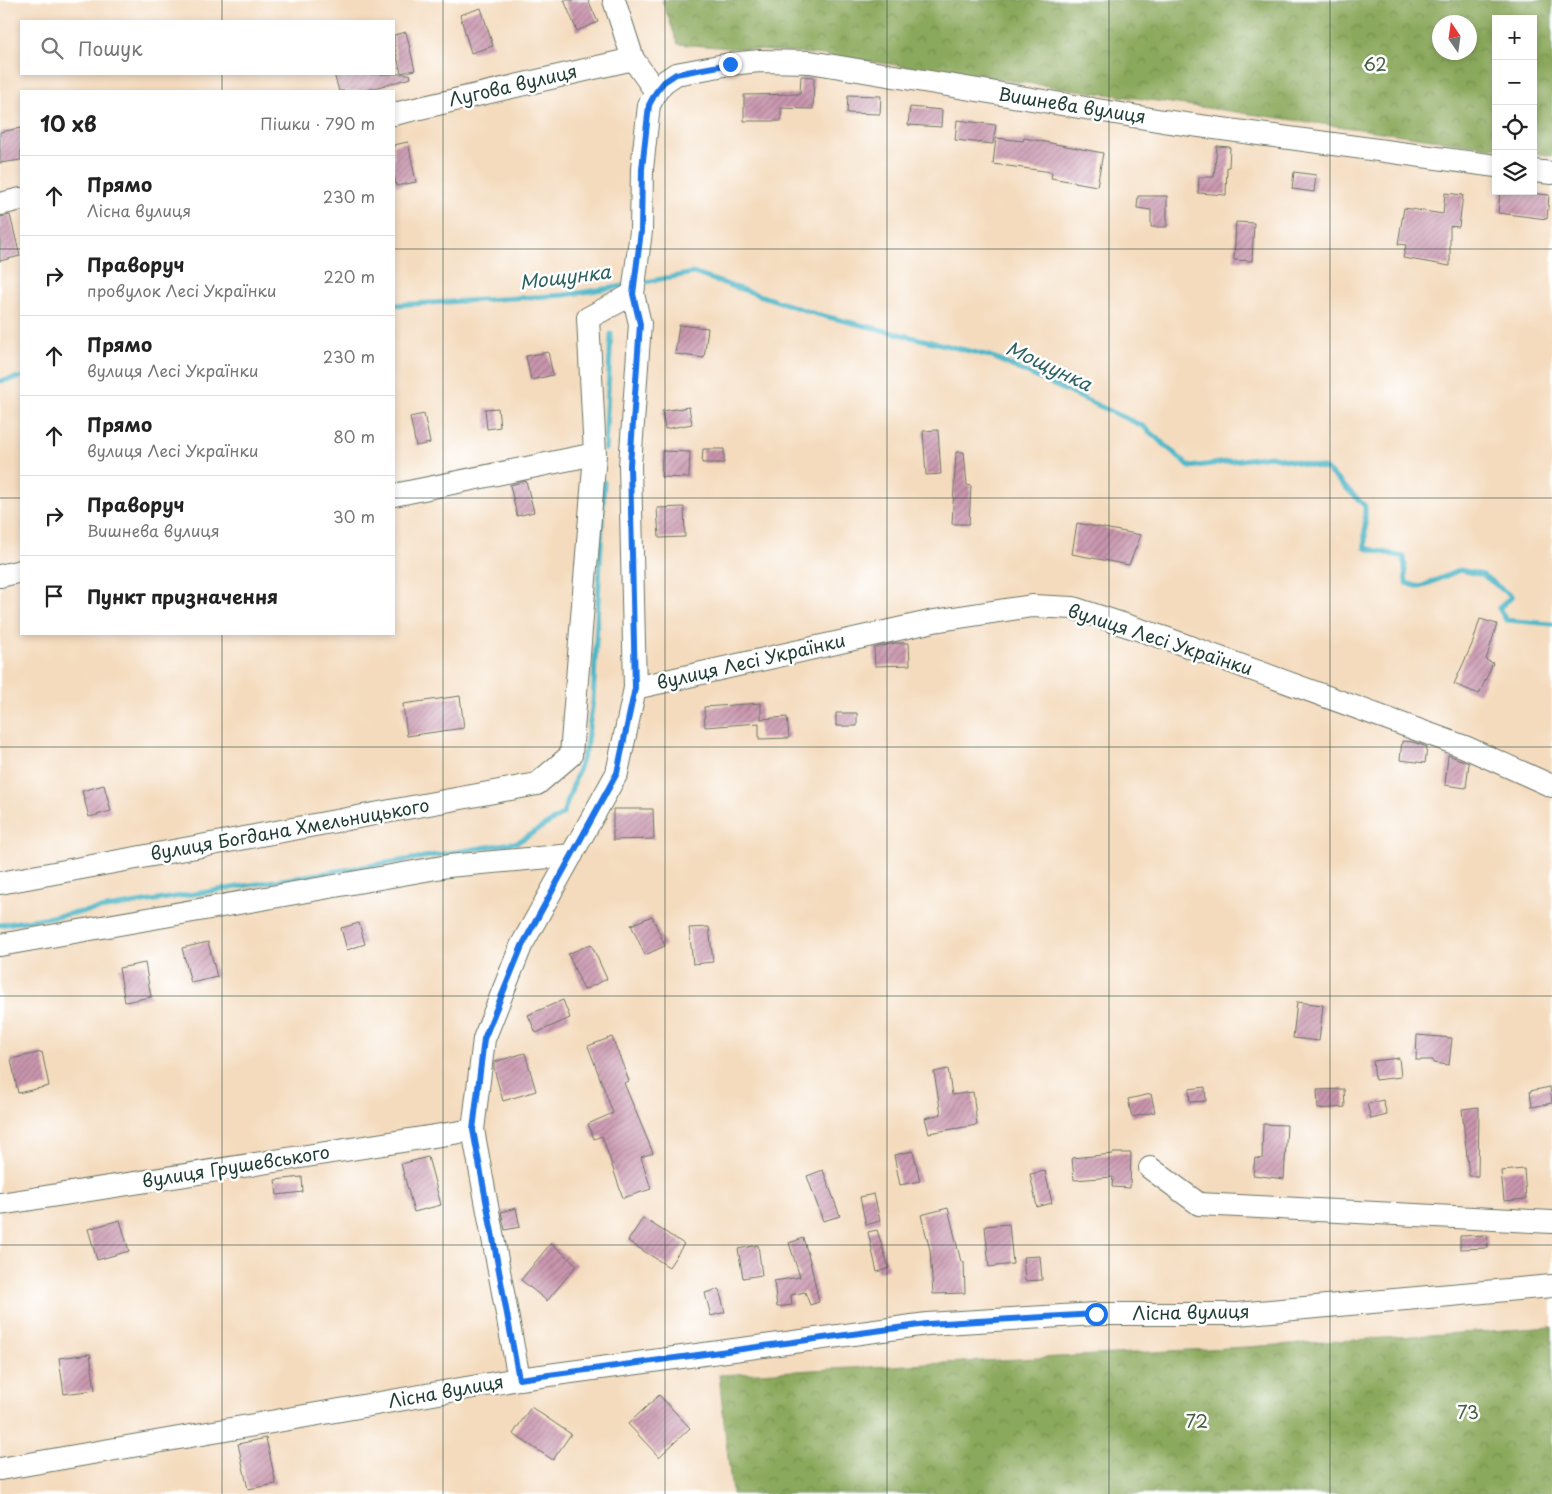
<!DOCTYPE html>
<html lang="uk">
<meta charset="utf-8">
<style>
body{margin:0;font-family:"Playpen Sans",sans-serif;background:#f2f2f2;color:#222}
.controls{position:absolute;right:15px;top:15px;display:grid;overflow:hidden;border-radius:0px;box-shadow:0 2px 8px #0003}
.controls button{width:45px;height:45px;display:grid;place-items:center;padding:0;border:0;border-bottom:1px solid #e0e0e0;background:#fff;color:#222;font:25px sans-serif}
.compass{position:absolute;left:1432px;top:15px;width:45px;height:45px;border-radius:50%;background:#fff;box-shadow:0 2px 8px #0003;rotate:347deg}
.stop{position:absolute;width:15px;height:15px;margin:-11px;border:4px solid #1a73e8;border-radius:50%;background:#fff}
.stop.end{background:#1a73e8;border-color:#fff;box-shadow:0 1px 5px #0008}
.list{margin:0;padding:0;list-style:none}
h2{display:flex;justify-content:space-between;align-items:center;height:65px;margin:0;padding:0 20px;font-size:21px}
h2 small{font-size:16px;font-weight:400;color:#767676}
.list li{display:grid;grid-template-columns:32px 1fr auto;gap:15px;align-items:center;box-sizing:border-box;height:80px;padding:0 20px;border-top:1px solid #e0e0e0}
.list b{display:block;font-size:19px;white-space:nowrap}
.list p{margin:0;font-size:16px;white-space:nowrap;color:#767676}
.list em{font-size:16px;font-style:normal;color:#767676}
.icon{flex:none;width:28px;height:28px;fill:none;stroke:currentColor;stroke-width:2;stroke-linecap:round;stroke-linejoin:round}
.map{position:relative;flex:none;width:1552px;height:1494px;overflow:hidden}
.search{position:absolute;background:#fff;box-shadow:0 2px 8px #0003;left:20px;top:20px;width:375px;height:55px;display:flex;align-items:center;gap:12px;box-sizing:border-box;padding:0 18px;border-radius:0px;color:#767676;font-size:19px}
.panel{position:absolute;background:#fff;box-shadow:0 2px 8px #0003;left:20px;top:90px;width:375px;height:545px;border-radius:0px}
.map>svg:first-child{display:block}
.forest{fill:url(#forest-crowns);stroke:#557348;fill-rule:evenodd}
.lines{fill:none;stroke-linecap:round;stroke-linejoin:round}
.stream{stroke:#49b5c6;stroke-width:5}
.building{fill:url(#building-hatch)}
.minor-casing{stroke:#6a7464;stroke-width:24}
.minor{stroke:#fff;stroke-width:22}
.route{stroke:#1a73e8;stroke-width:6}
.grid{fill:none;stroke:#1f3d34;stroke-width:1;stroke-opacity:0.55}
.labels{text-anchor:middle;stroke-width:5;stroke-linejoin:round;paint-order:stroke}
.park-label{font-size:18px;fill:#435e41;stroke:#fff}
.street-label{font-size:18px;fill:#1f3d34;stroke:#fff}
.water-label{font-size:19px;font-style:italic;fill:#2c6160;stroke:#fff}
</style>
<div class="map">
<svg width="1552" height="1494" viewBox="0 0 1552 1494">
<defs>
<pattern id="forest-crowns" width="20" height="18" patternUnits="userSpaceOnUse" patternTransform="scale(1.25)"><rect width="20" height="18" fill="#8ba95c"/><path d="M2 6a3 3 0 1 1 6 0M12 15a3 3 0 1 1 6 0" fill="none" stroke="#718b4d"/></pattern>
<pattern id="building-hatch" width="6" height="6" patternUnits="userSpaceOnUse" patternTransform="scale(1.25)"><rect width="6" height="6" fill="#c995ad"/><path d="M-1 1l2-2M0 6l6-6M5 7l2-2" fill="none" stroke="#a37b8e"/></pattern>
</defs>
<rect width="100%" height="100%" fill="#fff"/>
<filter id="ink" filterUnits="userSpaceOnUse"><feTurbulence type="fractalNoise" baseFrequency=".02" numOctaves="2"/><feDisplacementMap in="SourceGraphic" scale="10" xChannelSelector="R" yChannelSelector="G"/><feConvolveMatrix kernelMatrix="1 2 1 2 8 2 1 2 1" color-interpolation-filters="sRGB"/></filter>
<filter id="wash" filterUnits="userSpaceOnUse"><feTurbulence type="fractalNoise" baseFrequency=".0096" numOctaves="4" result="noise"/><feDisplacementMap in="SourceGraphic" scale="20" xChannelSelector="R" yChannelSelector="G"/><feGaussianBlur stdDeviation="1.12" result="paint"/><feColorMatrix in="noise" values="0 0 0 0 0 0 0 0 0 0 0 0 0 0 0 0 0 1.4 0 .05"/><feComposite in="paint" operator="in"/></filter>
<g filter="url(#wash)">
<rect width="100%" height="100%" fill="#f4dbbe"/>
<!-- forest -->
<path class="forest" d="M662,0H1552V156L1533,153V19H1496V148L824,55L678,44ZM1440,22H1470V52H1440Z
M1552,1327V1494H732L719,1375L1246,1347Z"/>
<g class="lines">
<!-- stream -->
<path class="stream" d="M640,283L693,273L816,314L990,356L1143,426L1190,467L1270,456L1326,469L1365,506V548L1404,557L1406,583L1420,587L1460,570L1483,575L1512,597L1499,608L1506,620L1552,624
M394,305L565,295L629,285
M0,381L21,377
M605,449L611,334
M0,925L518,842L563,814L586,748L593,701L604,482"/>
</g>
<g id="blocks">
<!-- building -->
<path class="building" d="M564,0H588L598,22L577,31Z
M481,8L493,46L471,53L460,15Z
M406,32L415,70L401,73L394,45V35Z
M334,74H410L411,78L363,91H339Z
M801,76L814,77L813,109L781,108V121H744V95L800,94Z
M848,95L881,96L880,114L847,113Z
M910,107L942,110L941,127L908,125Z
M957,120L996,125L993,144L955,140Z
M21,128V160L0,163V132Z
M996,138L1023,141L1024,138L1103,153L1097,186L1051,178L1052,172L993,164Z
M408,142L416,182L396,186L394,175V145Z
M1217,146L1230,147L1229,167H1227L1226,195L1198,193L1199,177H1214Z
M1294,172L1316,175L1314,192L1292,189Z
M1500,191H1529L1528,193L1549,195L1547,219L1498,213Z
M1445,193L1463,195L1459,227L1450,226V266L1403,258L1406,245L1398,244L1404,208L1443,214Z
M1138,196H1167V227H1151V210L1137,208Z
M10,215L20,256L0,261V217Z
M1236,222L1254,223L1252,261L1234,260Z
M679,325L708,328L704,358L675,354Z
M548,352L553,375L531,380L526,356Z
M689,407L692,424L665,429L662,411Z
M498,408L500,427L487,429L485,409Z
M424,414L430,443L416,446L410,417Z
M938,430L941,474L926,475L923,431Z
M703,449H724V463H702Z
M662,451L690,452L689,478L661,477Z
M956,452H964L967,485L971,486L969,524H952Z
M526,481L534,512L517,516L510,485Z
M684,507L685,537L659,538L657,508Z
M1077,523L1141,535L1129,565L1072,554Z
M1480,619L1497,624L1486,660L1493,663L1479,694L1454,684L1473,642Z
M895,643H909L910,665L875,666L874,648Z
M460,696L464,728L407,736L403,704Z
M761,703V719L787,717L789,738L759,739V723L705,727L704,707Z
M836,713H857V726H836Z
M1402,741L1413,742L1427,747L1425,763L1400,760Z
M1448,755L1469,763L1466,788L1445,785Z
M104,785L111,811L89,817L82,791Z
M613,809H653L654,839L613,840Z
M652,916L665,946L645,955L631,925Z
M359,923L365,944L347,950L341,928Z
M709,927L713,962L693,964L689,928Z
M208,942L217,977L191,983L182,948Z
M591,944L607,979L584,990L568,954Z
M145,963L151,997L125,1002L119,968Z
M563,1000L570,1018L536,1033L528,1015Z
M1297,1002L1323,1005L1319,1041L1293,1038Z
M1417,1035L1452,1038L1449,1065L1433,1063V1060H1416Z
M612,1037L629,1081L624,1083L653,1153L641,1157L651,1189L623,1198L602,1136L594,1139L588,1124L613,1113L588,1046Z
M42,1052L49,1086L18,1093L11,1059Z
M525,1053L536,1091L503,1101L494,1069V1062Z
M1399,1058L1401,1077L1375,1080L1373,1061Z
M948,1069L952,1095L973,1092L977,1125L929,1133L925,1118L941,1114L934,1072Z
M1205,1087L1206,1101L1190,1102L1189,1089Z
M1550,1087L1552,1103L1532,1107L1530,1091Z
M1344,1089L1345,1107L1318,1109L1317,1090Z
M1151,1094L1155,1112L1132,1117L1128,1099Z
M1383,1100L1387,1115L1371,1119L1367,1104Z
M1479,1107L1478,1176H1469L1462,1109Z
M1263,1124L1287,1125L1284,1179L1253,1175L1255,1158L1262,1159Z
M913,1151L920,1181L900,1185L894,1155Z
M1113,1153H1131L1130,1188L1112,1187L1113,1177L1074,1180L1072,1158L1113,1154Z
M428,1157L441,1205L414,1212L401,1164Z
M1524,1169L1526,1199L1504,1201L1501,1171Z
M823,1170L840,1216L823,1221L807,1176Z
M1045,1171L1052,1203L1037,1207L1030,1174Z
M302,1177L303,1192L277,1195L275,1180Z
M874,1194L880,1221L866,1225L860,1197Z
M516,1208L520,1227L505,1230L501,1212Z
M948,1208L961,1262H964L965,1293L933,1294L930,1250L921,1215Z
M643,1218L684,1244L669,1267L628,1241Z
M120,1220L129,1251L97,1260L88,1229Z
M1009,1224L1013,1264L989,1267L985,1226Z
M877,1230L889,1268L877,1272L868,1232Z
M1487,1235L1488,1248L1460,1249V1236Z
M803,1238L810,1261L819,1302L810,1305L805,1292L791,1295L792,1305L777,1307L774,1281L800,1277L789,1243Z
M551,1243L577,1265L547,1301L521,1280Z
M758,1245L762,1275L743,1278L738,1249Z
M1040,1256L1042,1280L1025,1281L1023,1257Z
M719,1289L725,1312L711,1316L705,1293Z
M90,1354L95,1390L64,1394L59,1358Z
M659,1395L690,1428L659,1457L628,1424Z
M531,1407L571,1434L553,1460L513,1434Z
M266,1438L276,1484L248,1489L238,1444Z"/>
</g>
</g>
<g filter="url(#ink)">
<use href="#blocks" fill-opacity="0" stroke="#6a7464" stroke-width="1"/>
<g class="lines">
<defs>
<path id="minor" d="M614,0L633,59L656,92
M394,114L633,59
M1533,171L1552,173
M0,204L21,199
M394,495L595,454
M0,576L21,571
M635,688L934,621L1032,606L1073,608L1168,639L1465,747L1552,786
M0,883L537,784L571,755L595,454L588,318L633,294
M0,945L448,866L572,855
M1150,1168L1199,1204L1552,1222
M0,1204L473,1130
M519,1379L473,1130L484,1039L521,946L617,773L635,688L630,465L640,324L633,294L641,231L642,169L649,105L656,92L664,82L676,74L730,64L760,61L810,62L1163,121L1496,166
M0,1469L519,1379L927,1324L1096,1314H1237L1552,1286"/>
</defs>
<!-- minor casing -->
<use href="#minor" class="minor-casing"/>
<!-- minor -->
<use href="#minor" class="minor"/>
</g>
</g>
<g class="lines" filter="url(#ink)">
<!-- route -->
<path class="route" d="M730,64L676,74L664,82L656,92L649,105L642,169L641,231L633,294L640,324L630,465L635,688L617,773L522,946L484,1039L473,1130L519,1379L927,1324L1096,1314"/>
</g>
<!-- grid -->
<path class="grid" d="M222,0V21M443,0V1494M665,0V1494M887,0V1494M1109,0V1494M1330,0V1494M222,74V91M0,249H21M394,249H1552M0,498H21M394,498H1552M222,634V1494M0,747H1552M0,996H1552M0,1245H1552"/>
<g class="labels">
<!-- park labels -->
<g class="park-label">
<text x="1375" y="71">62</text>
<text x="1468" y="1419">73</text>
<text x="1197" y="1428">72</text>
</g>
<!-- street labels -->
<g class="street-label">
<text transform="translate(513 86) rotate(-13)" y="6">Лугова вулиця</text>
<text transform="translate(1072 106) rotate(9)" y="6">Вишнева вулиця</text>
<text transform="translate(1160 640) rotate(18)" y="6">вулиця Лесі Українки</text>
<text transform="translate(751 662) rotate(-13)" y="6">вулиця Лесі Українки</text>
<text transform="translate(290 830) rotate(-10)" y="6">вулиця Богдана Хмельницького</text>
<text transform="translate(236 1167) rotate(-9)" y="6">вулиця Грушевського</text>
<text transform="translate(1191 1313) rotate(-1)" y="6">Лісна вулиця</text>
<text transform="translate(446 1392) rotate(-10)" y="6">Лісна вулиця</text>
</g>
<!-- water labels -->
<g class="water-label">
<text transform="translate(565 277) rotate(-7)" y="7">Мощунка</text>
<text transform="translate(1049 366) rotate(25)" y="7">Мощунка</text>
</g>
</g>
</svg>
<div class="controls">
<button>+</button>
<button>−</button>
<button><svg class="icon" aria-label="locate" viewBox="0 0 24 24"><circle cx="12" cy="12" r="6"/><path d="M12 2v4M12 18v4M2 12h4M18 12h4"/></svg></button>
<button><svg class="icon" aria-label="layers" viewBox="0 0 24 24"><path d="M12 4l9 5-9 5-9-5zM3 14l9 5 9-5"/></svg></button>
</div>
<svg class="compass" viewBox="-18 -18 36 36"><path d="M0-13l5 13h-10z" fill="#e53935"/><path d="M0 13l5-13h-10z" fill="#767676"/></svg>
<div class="stop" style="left:1096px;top:1314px"></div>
<div class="stop end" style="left:730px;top:64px"></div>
<div class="search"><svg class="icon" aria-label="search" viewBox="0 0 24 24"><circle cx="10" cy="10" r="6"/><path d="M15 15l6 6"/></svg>Пошук</div>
<section class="panel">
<h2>10 хв<small>Пішки · 790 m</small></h2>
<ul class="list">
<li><svg class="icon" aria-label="ahead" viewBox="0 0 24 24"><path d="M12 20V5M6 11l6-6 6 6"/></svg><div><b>Прямо</b><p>Лісна вулиця</p></div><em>230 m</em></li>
<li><svg class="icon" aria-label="right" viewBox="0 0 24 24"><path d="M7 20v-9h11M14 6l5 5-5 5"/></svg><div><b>Праворуч</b><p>провулок Лесі Українки</p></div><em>220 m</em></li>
<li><svg class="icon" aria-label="ahead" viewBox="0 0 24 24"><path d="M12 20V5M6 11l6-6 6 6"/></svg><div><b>Прямо</b><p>вулиця Лесі Українки</p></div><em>230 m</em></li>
<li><svg class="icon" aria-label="ahead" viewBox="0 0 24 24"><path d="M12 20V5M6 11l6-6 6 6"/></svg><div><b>Прямо</b><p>вулиця Лесі Українки</p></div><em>80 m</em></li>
<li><svg class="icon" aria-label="right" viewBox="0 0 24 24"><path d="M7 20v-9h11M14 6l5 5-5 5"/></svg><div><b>Праворуч</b><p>Вишнева вулиця</p></div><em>30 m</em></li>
<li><svg class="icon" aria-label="arrive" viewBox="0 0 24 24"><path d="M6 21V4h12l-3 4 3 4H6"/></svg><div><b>Пункт призначення</b></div></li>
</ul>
</section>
</div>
